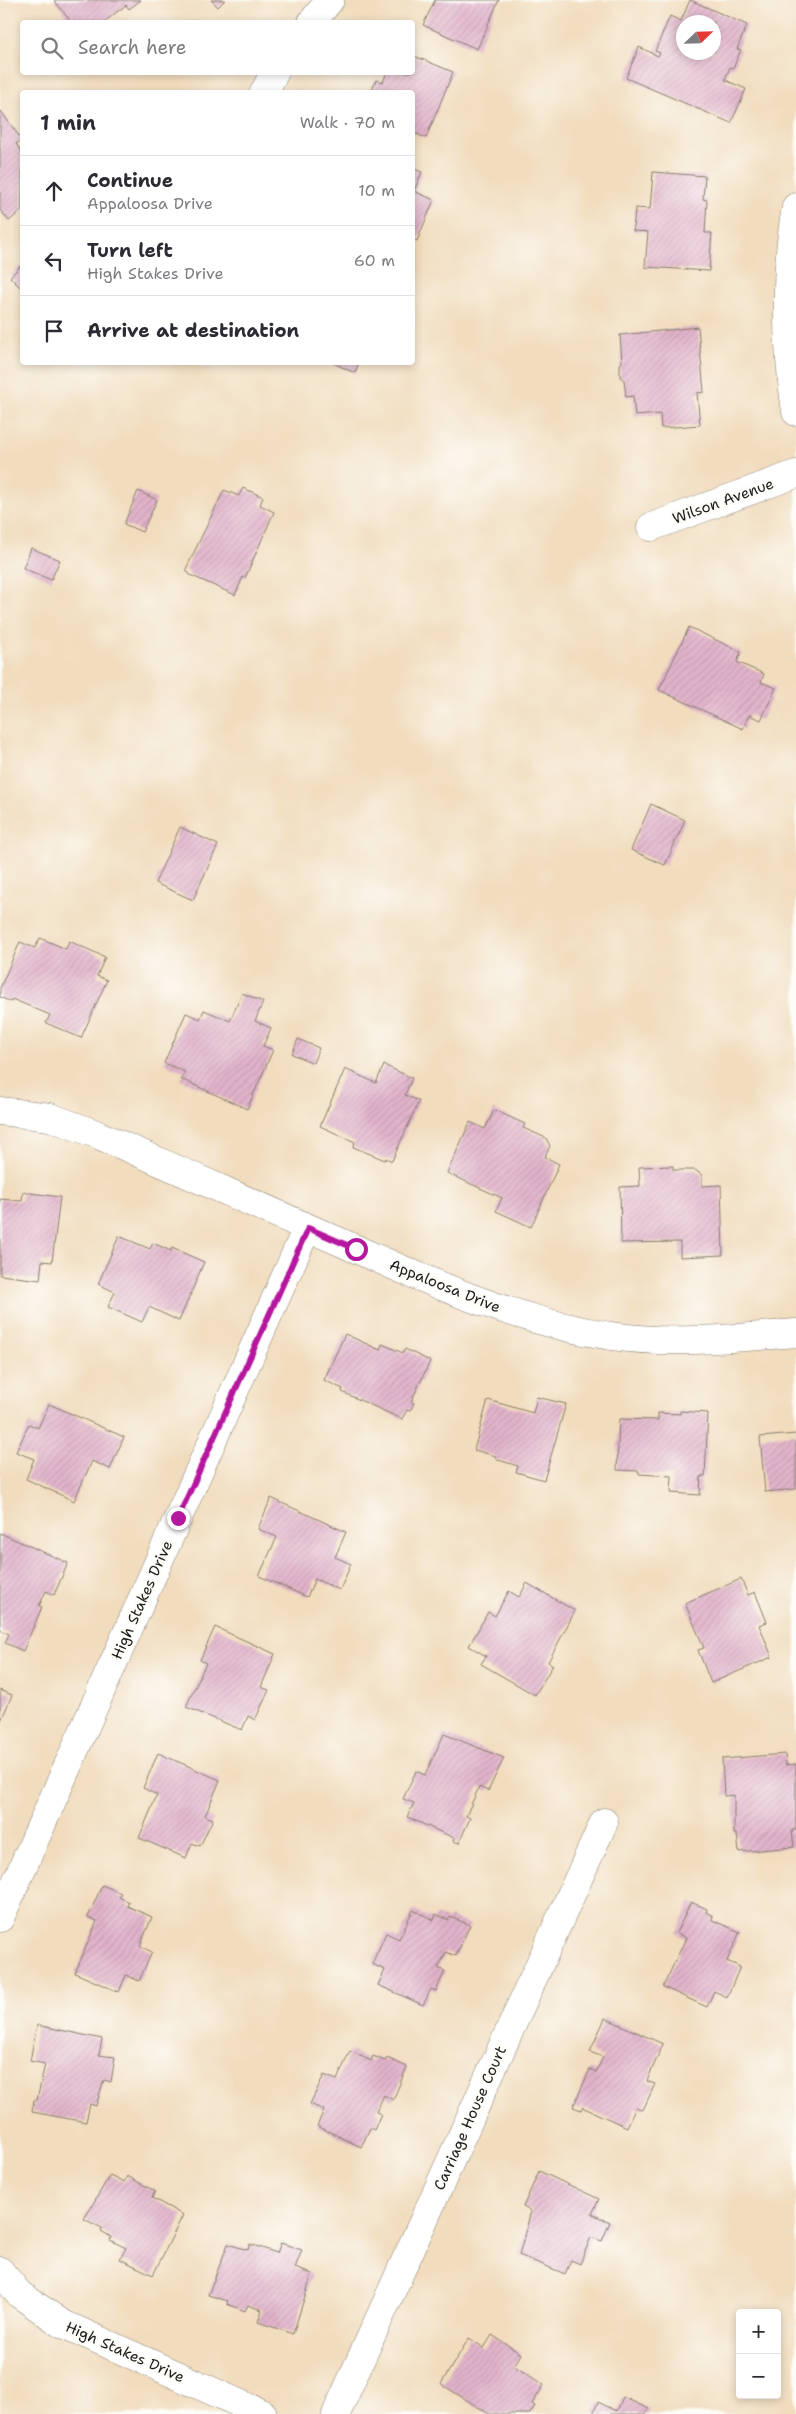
<!DOCTYPE html>
<meta charset="utf-8">
<style>
body{margin:0;font-family:"Shantell Sans",sans-serif;background:#f7f7f7;color:#2b2b33}
.controls{position:absolute;right:15px;bottom:15px;display:grid;overflow:hidden;border-radius:5px;box-shadow:0 2px 8px #0003}
.controls button{width:45px;height:45px;display:grid;place-items:center;padding:0;border:0;border-bottom:1px solid #e1e1e2;background:#fff;color:#2b2b33;font:25px sans-serif}
.compass{position:absolute;left:676px;top:15px;width:45px;height:45px;border-radius:50%;background:#fff;box-shadow:0 2px 8px #0003;rotate:67deg}
.stop{position:absolute;width:15px;height:15px;margin:-11px;border:4px solid #b5179e;border-radius:50%;background:#fff}
.stop.end{background:#b5179e;border-color:#fff;box-shadow:0 1px 5px #0008}
.list{margin:0;padding:0;list-style:none}
h2{display:flex;justify-content:space-between;align-items:center;height:65px;margin:0;padding:0 20px;font-size:21px}
h2 small{font-size:16px;font-weight:400;color:#7c7c81}
.list li{display:grid;grid-template-columns:32px 1fr auto;gap:15px;align-items:center;box-sizing:border-box;height:70px;padding:0 20px;border-top:1px solid #e1e1e2}
.list b{display:block;font-size:19px;white-space:nowrap}
.list p{margin:0;font-size:16px;white-space:nowrap;color:#7c7c81}
.list em{font-size:16px;font-style:normal;color:#7c7c81}
.icon{flex:none;width:28px;height:28px;fill:none;stroke:currentColor;stroke-width:2;stroke-linecap:round;stroke-linejoin:round}
.map{position:relative;flex:none;width:796px;height:2414px;overflow:hidden}
.search{position:absolute;background:#fff;box-shadow:0 2px 8px #0003;left:20px;top:20px;width:395px;height:55px;display:flex;align-items:center;gap:12px;box-sizing:border-box;padding:0 18px;border-radius:5px;color:#7c7c81;font-size:19px}
.panel{position:absolute;background:#fff;box-shadow:0 2px 8px #0003;left:20px;top:90px;width:395px;height:275px;border-radius:5px}
.map>svg:first-child{display:block}
.building{fill:url(#building-hatch);fill-rule:evenodd}
.lines{fill:none;stroke-linecap:round;stroke-linejoin:round}
.minor-casing{stroke:#867c6c;stroke-width:29}
.minor{stroke:#fff;stroke-width:28}
.route{stroke:#b5179e;stroke-width:6}
.labels{text-anchor:middle;stroke-width:5;stroke-linejoin:round;paint-order:stroke}
.street-label{font-size:15px;fill:#1c1c1c;stroke:#fdfcf7}
</style>
<div class="map">
<svg width="796" height="2414" viewBox="0 0 796 2414">
<defs>
<pattern id="building-hatch" width="6" height="6" patternUnits="userSpaceOnUse" patternTransform="scale(1.25)"><rect width="6" height="6" fill="#e2b4cb"/><path d="M-1 1l2-2M0 6l6-6M5 7l2-2" fill="none" stroke="#c19aae"/></pattern>
</defs>
<rect width="100%" height="100%" fill="#fdfcf7"/>
<filter id="ink" filterUnits="userSpaceOnUse"><feTurbulence type="fractalNoise" baseFrequency=".02" numOctaves="2"/><feDisplacementMap in="SourceGraphic" scale="10" xChannelSelector="R" yChannelSelector="G"/><feConvolveMatrix kernelMatrix="1 2 1 2 8 2 1 2 1" color-interpolation-filters="sRGB"/></filter>
<filter id="wash" filterUnits="userSpaceOnUse"><feTurbulence type="fractalNoise" baseFrequency=".0096" numOctaves="4" result="noise"/><feDisplacementMap in="SourceGraphic" scale="20" xChannelSelector="R" yChannelSelector="G"/><feGaussianBlur stdDeviation="1.12" result="paint"/><feColorMatrix in="noise" values="0 0 0 0 0 0 0 0 0 0 0 0 0 0 0 0 0 1.4 0 .05"/><feComposite in="paint" operator="in"/></filter>
<g filter="url(#wash)">
<rect width="100%" height="100%" fill="#f1dcbd"/>
<g id="blocks">
<!-- building -->
<path class="building" d="M54,0H141L129,9L126,5L104,22H71Z
M211,0H225L218,7Z
M435,0H499L477,49L423,25Z
M690,0L747,25L737,49L741,50L733,68L730,67L725,80L746,89L731,123L626,78L639,47L658,56L660,53L655,51L670,16L681,21ZM684,22H714V52H684Z
M412,55L453,72L426,138L412,132V92H371L376,80L383,82L387,72H412Z
M0,110L22,140L16,144L22,152V210L9,221L0,210Z
M412,168L422,172L414,191L434,200L417,241L412,239Z
M653,172L705,176L703,199L707,200L705,233H712L709,271L645,267L648,232L633,231L635,208L650,209Z
M20,266L22,269V289L10,277Z
M698,327L704,392L697,393L700,425L661,428L660,414L635,416L633,396L626,397L624,380L620,377V364L622,362L620,335Z
M331,362H359L355,373Z
M243,488L263,497L260,505L274,512L245,578L243,577L235,595L190,575L186,569L224,490L239,496Z
M138,491L157,500L142,532L124,524Z
M31,548L60,560L51,580L23,568Z
M689,627L741,652L737,662L764,674L761,682L776,688L761,720L749,715L743,729L659,690Z
M651,804L685,820L665,865L631,850Z
M180,827L218,845L193,900L155,883Z
M40,938L66,949L69,941L105,957L97,976L107,980L81,1038L46,1023L50,1015L12,999L11,1002L0,997V988L20,942L35,948Z
M242,993L263,1002L255,1021L271,1028L263,1046L273,1050L247,1109L181,1079L185,1072L164,1063L186,1013L200,1019L204,1010L230,1021Z
M298,1039L319,1048L313,1063L292,1054Z
M384,1065L412,1078L405,1095L419,1101L392,1161L386,1158L385,1160L353,1147L355,1142L320,1126L345,1069L376,1083Z
M494,1110L525,1124L523,1128L546,1138L550,1146L545,1157L559,1164L531,1227L496,1211L502,1198L447,1173L470,1122L485,1129Z
M673,1166V1170H695L702,1175V1186L721,1185L723,1255L680,1257V1242L621,1243L620,1187L640,1186L639,1167Z
M23,1192L60,1197L52,1262L42,1261L40,1280L0,1275V1199L22,1201Z
M119,1236L150,1249L153,1243L171,1251L172,1248L204,1262L179,1321L149,1307L142,1322L108,1307L115,1292L98,1284Z
M345,1334L380,1350L382,1344L403,1353L405,1349L430,1361L411,1402L414,1403L410,1411L407,1410L402,1419L342,1392L343,1389L324,1380Z
M537,1397L566,1404L544,1480L516,1472L518,1466L495,1459L496,1456L474,1450L488,1400L533,1413Z
M49,1404L124,1437L110,1469L92,1461L74,1501L26,1479L34,1459L16,1452L29,1424L38,1428Z
M680,1411L708,1413L705,1476H701L700,1495L671,1493L672,1476L639,1474V1471L617,1470L619,1419L658,1420V1413L680,1414Z
M796,1434V1489L765,1492L760,1437Z
M271,1498L346,1532L335,1557L351,1564L340,1590L315,1579L307,1597L259,1576L277,1537L258,1529Z
M0,1533L68,1563L54,1595L46,1591L39,1606L42,1607L23,1651L5,1643L9,1634L0,1630Z
M741,1579L748,1595L755,1592L767,1622L759,1625L772,1657L711,1683L698,1650L704,1648L685,1603Z
M527,1583L575,1611L548,1662L553,1665L535,1695L481,1664L486,1656L469,1646L488,1612L495,1616L509,1591L519,1597Z
M215,1627L275,1654L261,1687L269,1690L255,1720L248,1716L242,1730L186,1707L206,1663L200,1660Z
M0,1690L12,1695L0,1723Z
M444,1734L504,1758L488,1791L479,1787L466,1816L470,1818L459,1843L453,1841L454,1838L407,1817L414,1803L403,1799L416,1771L425,1775Z
M158,1753L220,1780L205,1816L213,1819L200,1846L192,1843L186,1858L139,1838L157,1795L143,1788Z
M785,1754L786,1765L796,1764V1830H792L794,1847L739,1852L737,1834H734V1795L724,1796L722,1759Z
M102,1885L121,1893L119,1897L129,1902L127,1906L152,1917L140,1946L152,1952L139,1981L126,1975L119,1992L75,1973L97,1921L88,1917Z
M691,1902L707,1909L706,1912L713,1916L712,1920L740,1932L727,1961L740,1967L727,1997L714,1991L707,2007L663,1987L686,1938L676,1933Z
M413,1910L434,1920L436,1914L448,1920L450,1917L470,1925L456,1956L446,1952L438,1968L445,1971L436,1991L431,1989L423,2005L378,1985L385,1970L372,1964L386,1933L399,1939Z
M605,2018L663,2044L647,2081L655,2084L643,2110L636,2107L627,2127L582,2107L581,2110L573,2107L590,2069L596,2072L603,2057L590,2052Z
M37,2025L102,2039L99,2055L115,2057L111,2082L104,2080L96,2106L90,2104L86,2122L32,2112L34,2100H37L45,2064L30,2061Z
M350,2051L371,2061L373,2056L385,2061L387,2058L407,2067L393,2100L384,2095L376,2112L381,2114L374,2130L370,2128L361,2147L317,2126L324,2110L310,2104L324,2075L337,2080Z
M539,2171L599,2199L592,2214L610,2222L602,2241L591,2237L580,2264L571,2260L565,2274L519,2255L531,2211L523,2207Z
M110,2175L124,2182L127,2176L155,2191L152,2198L183,2215L153,2275L120,2259L126,2248L110,2240L111,2237L101,2231L102,2228L84,2219Z
M281,2243L302,2250L295,2268L312,2274L293,2334L258,2322L262,2310L248,2305L245,2311L227,2304L228,2301L208,2295L228,2244L248,2250L250,2244L277,2253Z
M492,2335L521,2354L514,2366L544,2385L532,2404L535,2406L530,2414H489L441,2384L469,2338L484,2348Z
M623,2397L649,2409L646,2414H593L598,2402L617,2411Z"/>
</g>
</g>
<g filter="url(#ink)">
<use href="#blocks" fill-opacity="0" stroke="#867c6c" stroke-width="1"/>
<g class="lines">
<defs>
<path id="minor" d="M312,22L330,0
M264,92L275,72
M796,207C784,274 786,344 796,412
M651,527L796,474
M0,1111L50,1117L96,1134C177,1169 257,1205 338,1241C427,1281 514,1321 611,1336C672,1345 735,1338 796,1333
M0,1918L307,1228
M0,2271L19,2294L61,2323L263,2414
M336,2414L604,1822"/>
</defs>
<!-- minor casing -->
<use href="#minor" class="minor-casing"/>
<!-- minor -->
<use href="#minor" class="minor"/>
</g>
</g>
<g class="lines" filter="url(#ink)">
<!-- route -->
<path class="route" d="M178,1518L308,1228L356,1249"/>
</g>
<g class="labels">
<!-- street labels -->
<g class="street-label">
<text transform="translate(723 501) rotate(-20)" y="5">Wilson Avenue</text>
<text transform="translate(445 1286) rotate(22)" y="5">Appaloosa Drive</text>
<text transform="translate(142 1600) rotate(-66)" y="5">High Stakes Drive</text>
<text transform="translate(470 2118) rotate(-66)" y="5">Carriage House Court</text>
<text transform="translate(125 2352) rotate(24)" y="5">High Stakes Drive</text>
</g>
</g>
</svg>
<div class="controls">
<button>+</button>
<button>−</button>
</div>
<svg class="compass" viewBox="-18 -18 36 36"><path d="M0-13l5 13h-10z" fill="#e53935"/><path d="M0 13l5-13h-10z" fill="#7c7c81"/></svg>
<div class="stop" style="left:356px;top:1249px"></div>
<div class="stop end" style="left:178px;top:1518px"></div>
<div class="search"><svg class="icon" aria-label="search" viewBox="0 0 24 24"><circle cx="10" cy="10" r="6"/><path d="M15 15l6 6"/></svg>Search here</div>
<section class="panel">
<h2>1 min<small>Walk · 70 m</small></h2>
<ul class="list">
<li><svg class="icon" aria-label="ahead" viewBox="0 0 24 24"><path d="M12 20V5M6 11l6-6 6 6"/></svg><div><b>Continue</b><p>Appaloosa Drive</p></div><em>10 m</em></li>
<li><svg class="icon" aria-label="left" viewBox="0 0 24 24"><path d="M17 20v-9H6M10 6l-5 5 5 5"/></svg><div><b>Turn left</b><p>High Stakes Drive</p></div><em>60 m</em></li>
<li><svg class="icon" aria-label="arrive" viewBox="0 0 24 24"><path d="M6 21V4h12l-3 4 3 4H6"/></svg><div><b>Arrive at destination</b></div></li>
</ul>
</section>
</div>
